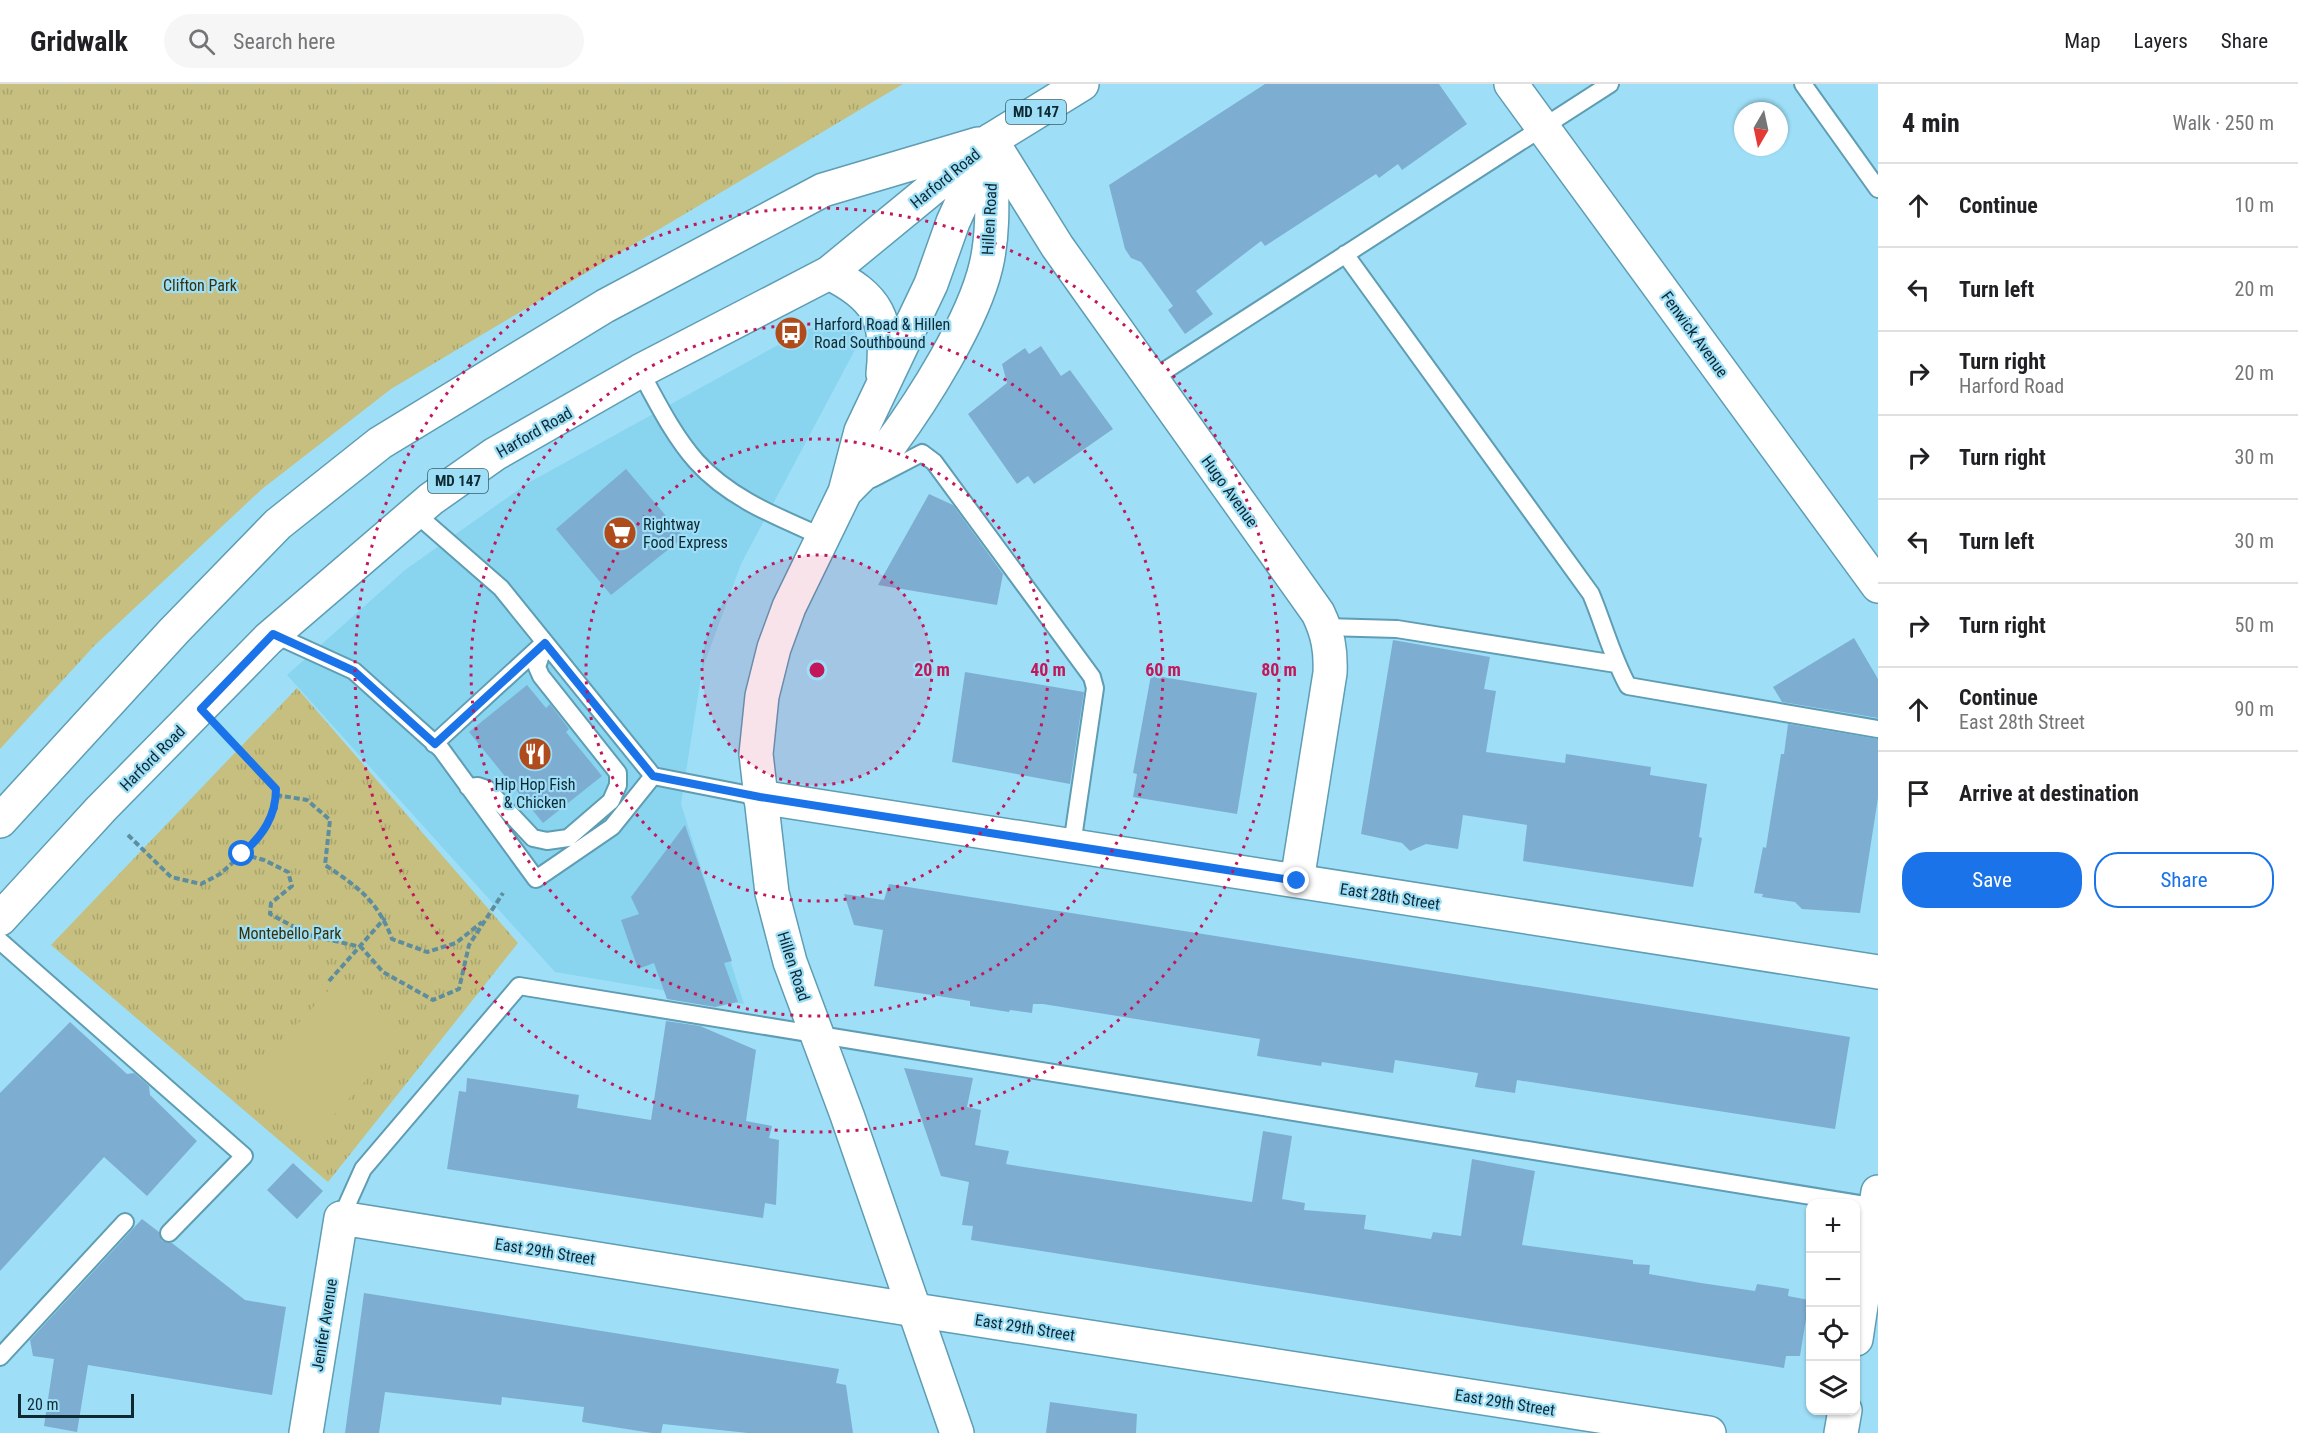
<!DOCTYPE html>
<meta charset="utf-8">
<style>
body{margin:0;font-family:"Roboto Condensed",sans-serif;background:#f6f6f6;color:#202124}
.controls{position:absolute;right:18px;bottom:18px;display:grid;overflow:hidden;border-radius:12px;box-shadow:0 2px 4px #0004}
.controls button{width:54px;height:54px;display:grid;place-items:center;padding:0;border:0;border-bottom:2px solid #e0e0e0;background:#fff;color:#202124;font:30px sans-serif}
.compass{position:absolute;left:1734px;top:18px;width:54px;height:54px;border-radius:50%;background:#fff;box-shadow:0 2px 4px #0004;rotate:189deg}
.scale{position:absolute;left:18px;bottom:15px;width:116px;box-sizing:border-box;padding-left:6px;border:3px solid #0e2932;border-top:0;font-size:16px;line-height:21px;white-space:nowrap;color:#0e2932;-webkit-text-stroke:4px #9edff7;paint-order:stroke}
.stop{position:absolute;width:18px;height:18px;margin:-14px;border:4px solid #1a73e8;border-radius:50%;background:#fff}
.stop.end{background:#1a73e8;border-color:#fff;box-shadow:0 2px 6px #0008}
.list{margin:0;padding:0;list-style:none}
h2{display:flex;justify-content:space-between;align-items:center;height:78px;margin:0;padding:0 24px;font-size:26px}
h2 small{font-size:20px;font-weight:400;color:#757577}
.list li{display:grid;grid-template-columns:39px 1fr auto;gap:18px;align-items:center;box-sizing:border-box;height:84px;padding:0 24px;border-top:2px solid #e0e0e0}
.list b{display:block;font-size:22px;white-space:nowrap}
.list p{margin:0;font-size:20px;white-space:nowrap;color:#757577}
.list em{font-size:20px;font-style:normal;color:#757577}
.actions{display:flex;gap:12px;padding:18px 24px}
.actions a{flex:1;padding:14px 0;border:2px solid #1a73e8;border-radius:24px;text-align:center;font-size:21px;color:#1a73e8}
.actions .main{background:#1a73e8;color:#fff}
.icon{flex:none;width:33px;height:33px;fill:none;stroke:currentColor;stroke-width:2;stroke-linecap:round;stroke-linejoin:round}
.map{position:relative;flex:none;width:1878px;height:1349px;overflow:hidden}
header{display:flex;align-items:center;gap:36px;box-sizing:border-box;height:84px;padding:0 30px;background:#fff;border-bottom:2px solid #e0e0e0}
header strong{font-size:28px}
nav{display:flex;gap:33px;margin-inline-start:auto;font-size:21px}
.search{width:420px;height:54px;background:#f6f6f6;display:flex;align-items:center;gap:15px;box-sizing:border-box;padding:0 21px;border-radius:33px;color:#757577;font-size:22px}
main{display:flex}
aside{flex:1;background:#fff}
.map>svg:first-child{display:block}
.built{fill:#89d4ef}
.grass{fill:url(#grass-tufts)}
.pitch{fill:#c6bf7f}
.building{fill:#7eadd2}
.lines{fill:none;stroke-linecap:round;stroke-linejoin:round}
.service-casing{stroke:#5e9db3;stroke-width:20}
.minor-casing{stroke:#5e9db3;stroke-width:36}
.primary-casing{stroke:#5e9db3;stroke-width:36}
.path{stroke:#5d8d9e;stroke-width:4;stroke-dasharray:6 3;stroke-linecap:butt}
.service{stroke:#fff;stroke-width:16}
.minor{stroke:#fff;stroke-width:33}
.primary{stroke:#fff;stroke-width:33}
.route{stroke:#1a73e8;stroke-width:8}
.ring{fill:none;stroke:#c2185b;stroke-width:3;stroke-dasharray:3 6}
.labels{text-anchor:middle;stroke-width:4.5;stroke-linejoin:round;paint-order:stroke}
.shield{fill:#9edff7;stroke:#39606d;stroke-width:1.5}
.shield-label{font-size:15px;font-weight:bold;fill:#0e2932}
.street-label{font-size:16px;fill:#0e2932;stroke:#9edff7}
.park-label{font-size:16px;fill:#363108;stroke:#9edff7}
.poi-label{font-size:16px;fill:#0e2932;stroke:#9edff7;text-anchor:start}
.centre{fill:#c2185b;stroke:#9edff7;stroke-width:3}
.ring-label{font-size:18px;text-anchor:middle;font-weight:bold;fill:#c2185b;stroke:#9edff7;stroke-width:4.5;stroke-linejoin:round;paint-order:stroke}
</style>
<header>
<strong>Gridwalk</strong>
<div class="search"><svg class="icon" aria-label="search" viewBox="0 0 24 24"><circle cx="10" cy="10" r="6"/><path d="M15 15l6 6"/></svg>Search here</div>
<nav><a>Map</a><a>Layers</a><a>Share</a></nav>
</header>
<main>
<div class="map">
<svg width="1878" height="1349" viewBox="0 0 1878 1349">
<defs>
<pattern id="grass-tufts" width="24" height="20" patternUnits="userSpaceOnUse" patternTransform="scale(1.5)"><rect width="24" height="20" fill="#c6bf7f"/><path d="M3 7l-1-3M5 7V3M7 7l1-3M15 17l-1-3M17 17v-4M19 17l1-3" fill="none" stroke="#a9a46e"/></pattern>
</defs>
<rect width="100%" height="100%" fill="#9edff7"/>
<!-- built -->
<path class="built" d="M836,238L854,247L857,262L741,480L702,586L681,720L744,920L555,888L287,591L405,486L528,399L805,246Z"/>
<!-- grass -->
<path class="grass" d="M0,0H903L391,305L262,405L94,562L0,665Z
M297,604L518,859L328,1098L51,861Z"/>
<!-- pitch -->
<path class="pitch" d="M342,892L406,953L307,1060L242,1000Z"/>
<!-- building -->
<path class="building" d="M1265,0H1439L1467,40L1402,86L1398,80L1379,94L1376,90L1265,162L1261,157L1196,207L1213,230L1185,250L1168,226L1173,222L1141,178L1131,174L1125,165L1109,101Z
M1041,262L1061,292L1070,286L1113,345L1034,400L1028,392L1017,400L968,330L1007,299L1002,280L1025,264L1029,270Z
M626,385L684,453L611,511L556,445Z
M929,410L953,421L1003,490L997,521L878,501Z
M1854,554L1878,595V634L1782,618L1773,603Z
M1393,556L1490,573L1484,605L1496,607L1486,668L1565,679L1566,670L1651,683L1650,691L1707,700L1699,753L1702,754L1693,803L1523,777L1527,741L1463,731L1458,765L1426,760L1410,767L1402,759L1361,750Z
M965,588L1084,608L1070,700L952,678Z
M1151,591L1257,609L1237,730L1133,713L1137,690L1133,689Z
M527,601L546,624L550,620L569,645L566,648L602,692L543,739L469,648Z
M1788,640L1878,655V714L1860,829L1802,825L1795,818L1762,813L1763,810L1754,809L1763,763L1766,764L1781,670H1784Z
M685,741L732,877L724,879L738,918L715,923L667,915L654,879L638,885L621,836L639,830L631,813Z
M889,800L1850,953L1835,1045L1517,996L1515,1009L1475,1003L1478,989L1395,976L1393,989L1322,978L1321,982L1257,972L1260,955L1043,920H1033L1032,929L1010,926L1009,928L970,922V917L874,902L883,846L854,841L844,810L884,816Z
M666,937L700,942L756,966L746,1037L772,1042L769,1054L779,1056L776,1121L765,1119L763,1134L447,1085L459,1007L466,1008L467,994L579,1011L577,1024L651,1036Z
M70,938L127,990L134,989L149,1002L150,1011L197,1057L147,1112L104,1073L0,1187V1009Z
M904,984L973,994L967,1023L981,1026L975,1061L1009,1067L1006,1080L1024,1083L1252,1118L1263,1047L1292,1052L1282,1115L1305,1119L1304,1126L1366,1131L1364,1145L1431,1155L1433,1148L1461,1152L1472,1075L1535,1087L1522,1161L1633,1176V1180L1650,1181L1649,1190L1701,1199L1755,1207L1757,1200L1789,1205L1788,1212L1809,1216L1800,1272H1786L1784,1284L971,1156L973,1142L962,1141L969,1098L941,1092Z
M293,1079L323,1107L297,1135L267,1106Z
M142,1135L159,1148L162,1157L172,1159L245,1216L286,1223L272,1311L88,1281L77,1348L44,1342L54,1275L33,1272L30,1256Z
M364,1209L839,1285L836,1299L846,1301L853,1349H748L663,1340L661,1349H652L582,1338L584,1323L502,1313L501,1321L385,1308L379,1349H345Z
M1050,1318L1137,1330L1136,1349H1046Z"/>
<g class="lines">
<defs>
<path id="service" d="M1803,0L1878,105
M1345,170L1591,510C1604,541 1612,573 1628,602L1878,645
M640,287C657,318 673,351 696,377C730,415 778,433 823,453
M1152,295L1610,0
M872,395L922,369L934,378L1092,593L1095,604L1072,761
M415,429L501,504L653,692
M1325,543L1397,545L1616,580
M273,550L354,587L441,665L536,795L612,743L653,692L760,713
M434,660L544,559
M468,703L478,702L487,705L533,754L547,757L568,754L611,717L618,701V689L541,592L537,583L545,559
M0,857L244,1072L169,1149
M341,1134L363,1085L519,902L1878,1123
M0,1273L125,1138"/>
<path id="minor" d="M1511,0L1878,502
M991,56L1057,162L1318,529C1328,550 1331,566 1330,589L1297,797
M760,713L1878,888
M1856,1255L1878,1108
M306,1349L341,1134L915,1226L1709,1349
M1841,1349L1845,1326"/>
<path id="primary" d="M829,189C878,213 889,235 883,290
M848,405C861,391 877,378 889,362C923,316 973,237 986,182C995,144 991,103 991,64
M0,737L174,547L278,440L380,359L605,222L823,106L978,60
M0,835L101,725L268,555L431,415L495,370L640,287L829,189L991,56L1082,0
M957,1349L847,1031L790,878L772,809L756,670L762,612L774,564L789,523L845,408L861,347L931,200L953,138L987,63"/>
</defs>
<!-- service casing -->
<use href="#service" class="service-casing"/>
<!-- minor casing -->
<use href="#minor" class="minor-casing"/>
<!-- primary casing -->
<use href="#primary" class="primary-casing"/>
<!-- path -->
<path class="path" d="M276,711L307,716L330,736L325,781C357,802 378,817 392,855L427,868L456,859L482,838
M128,751L171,793L201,800L220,790L260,754L276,724V705L224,650
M242,770L264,776L288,788L292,802L271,819L270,830L309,851L361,863L383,888L433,916L459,905L469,861L503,809
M329,897L385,834"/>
<!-- service -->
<use href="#service" class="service"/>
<!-- minor -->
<use href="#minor" class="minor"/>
<!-- primary -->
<use href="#primary" class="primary"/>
</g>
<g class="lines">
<!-- route -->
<path class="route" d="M242,770C262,752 276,733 276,705L201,625L273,550L354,587L435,660L545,559L653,692L760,713L1297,797"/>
</g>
<!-- distance rings -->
<circle cx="817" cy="586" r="115" fill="#c2185b" fill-opacity=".12"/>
<g class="ring">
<circle cx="817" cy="586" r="115"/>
<circle cx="817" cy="586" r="231"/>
<circle cx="817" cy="586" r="346"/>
<circle cx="817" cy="586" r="462"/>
</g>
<!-- icons -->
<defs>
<symbol id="bus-disc" viewBox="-11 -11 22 22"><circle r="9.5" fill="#b04c1c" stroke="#9edff7"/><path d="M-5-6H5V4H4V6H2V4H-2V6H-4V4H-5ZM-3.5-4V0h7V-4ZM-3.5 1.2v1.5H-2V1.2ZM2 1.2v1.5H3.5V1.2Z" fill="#fff"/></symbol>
<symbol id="supermarket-disc" viewBox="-11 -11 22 22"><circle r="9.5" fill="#b04c1c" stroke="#9edff7"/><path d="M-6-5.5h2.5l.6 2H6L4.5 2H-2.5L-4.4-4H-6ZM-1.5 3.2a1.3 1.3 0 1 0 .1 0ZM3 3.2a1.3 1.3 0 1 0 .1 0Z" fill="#fff"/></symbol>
<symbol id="restaurant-disc" viewBox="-11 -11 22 22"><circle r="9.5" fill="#b04c1c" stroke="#9edff7"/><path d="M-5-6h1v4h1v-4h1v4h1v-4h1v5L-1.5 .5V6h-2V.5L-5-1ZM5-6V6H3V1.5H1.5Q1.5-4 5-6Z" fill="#fff"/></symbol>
</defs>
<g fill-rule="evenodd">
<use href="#bus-disc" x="772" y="230" width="38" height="38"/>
<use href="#supermarket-disc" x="601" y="430" width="38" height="38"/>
<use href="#restaurant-disc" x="516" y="651" width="38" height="38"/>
</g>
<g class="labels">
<!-- shield labels -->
<g class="shield">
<rect x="1006" y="16" width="60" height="24" rx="4.5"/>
<rect x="428" y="385" width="60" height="24" rx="4.5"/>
</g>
<g class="shield-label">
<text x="1036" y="33">MD 147</text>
<text x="458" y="402">MD 147</text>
</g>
<!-- street labels -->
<g class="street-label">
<text transform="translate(945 94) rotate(-39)" y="6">Harford Road</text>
<text transform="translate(989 135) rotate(-87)" y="6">Hillen Road</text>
<text transform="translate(1695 250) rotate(54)" y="6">Fenwick Avenue</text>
<text transform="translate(534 348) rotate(-30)" y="6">Harford Road</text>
<text transform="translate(1230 407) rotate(54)" y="6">Hugo Avenue</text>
<text transform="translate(152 674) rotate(-45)" y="6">Harford Road</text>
<text transform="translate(1390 812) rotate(9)" y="6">East 28th Street</text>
<text transform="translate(794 882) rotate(72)" y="6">Hillen Road</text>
<text transform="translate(545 1167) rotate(9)" y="6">East 29th Street</text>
<text transform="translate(324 1241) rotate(-81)" y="6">Jenifer Avenue</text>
<text transform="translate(1025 1243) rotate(9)" y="6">East 29th Street</text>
<text transform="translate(1505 1318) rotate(9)" y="6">East 29th Street</text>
</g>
<!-- park labels -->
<g class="park-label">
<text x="200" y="207">Clifton Park</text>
<text x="290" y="855">Montebello Park</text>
</g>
<!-- poi labels -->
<g class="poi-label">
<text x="814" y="246">Harford Road &amp; Hillen<tspan x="814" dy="18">Road Southbound</tspan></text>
<text x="643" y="446">Rightway<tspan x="643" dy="18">Food Express</tspan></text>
<text x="535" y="706" text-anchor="middle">Hip Hop Fish<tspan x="535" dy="18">&amp; Chicken</tspan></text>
</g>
</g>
<circle cx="817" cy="586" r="9" class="centre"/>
<g class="ring-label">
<text x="932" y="592">20 m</text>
<text x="1048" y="592">40 m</text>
<text x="1163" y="592">60 m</text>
<text x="1279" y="592">80 m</text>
</g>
</svg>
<div class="controls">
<button>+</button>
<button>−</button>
<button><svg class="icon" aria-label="locate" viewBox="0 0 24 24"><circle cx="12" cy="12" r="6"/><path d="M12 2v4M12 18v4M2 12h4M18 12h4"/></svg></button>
<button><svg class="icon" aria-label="layers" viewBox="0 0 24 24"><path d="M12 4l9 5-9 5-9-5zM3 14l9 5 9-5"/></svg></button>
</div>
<svg class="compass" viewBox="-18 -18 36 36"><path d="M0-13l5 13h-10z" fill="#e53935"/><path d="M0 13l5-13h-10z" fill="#757577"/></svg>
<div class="scale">20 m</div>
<div class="stop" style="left:242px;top:770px"></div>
<div class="stop end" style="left:1297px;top:797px"></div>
</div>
<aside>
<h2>4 min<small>Walk · 250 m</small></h2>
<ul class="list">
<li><svg class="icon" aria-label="ahead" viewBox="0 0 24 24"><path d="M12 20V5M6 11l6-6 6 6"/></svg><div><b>Continue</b></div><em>10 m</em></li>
<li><svg class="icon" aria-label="left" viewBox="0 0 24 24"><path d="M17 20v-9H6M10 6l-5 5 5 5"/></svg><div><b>Turn left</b></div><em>20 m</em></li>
<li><svg class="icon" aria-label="right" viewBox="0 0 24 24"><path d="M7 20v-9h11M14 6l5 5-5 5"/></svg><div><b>Turn right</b><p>Harford Road</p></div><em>20 m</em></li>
<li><svg class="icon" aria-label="right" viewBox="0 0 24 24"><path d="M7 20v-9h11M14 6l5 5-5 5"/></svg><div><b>Turn right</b></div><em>30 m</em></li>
<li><svg class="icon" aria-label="left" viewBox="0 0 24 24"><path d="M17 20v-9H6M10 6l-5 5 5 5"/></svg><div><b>Turn left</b></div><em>30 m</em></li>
<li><svg class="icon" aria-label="right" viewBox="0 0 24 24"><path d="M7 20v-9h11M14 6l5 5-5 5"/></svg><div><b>Turn right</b></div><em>50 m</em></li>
<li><svg class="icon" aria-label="ahead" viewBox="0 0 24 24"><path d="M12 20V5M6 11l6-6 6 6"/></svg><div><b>Continue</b><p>East 28th Street</p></div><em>90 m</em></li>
<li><svg class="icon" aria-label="arrive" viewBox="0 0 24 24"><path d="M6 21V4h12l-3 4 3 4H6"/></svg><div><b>Arrive at destination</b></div></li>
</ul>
<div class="actions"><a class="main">Save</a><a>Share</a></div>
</aside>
</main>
